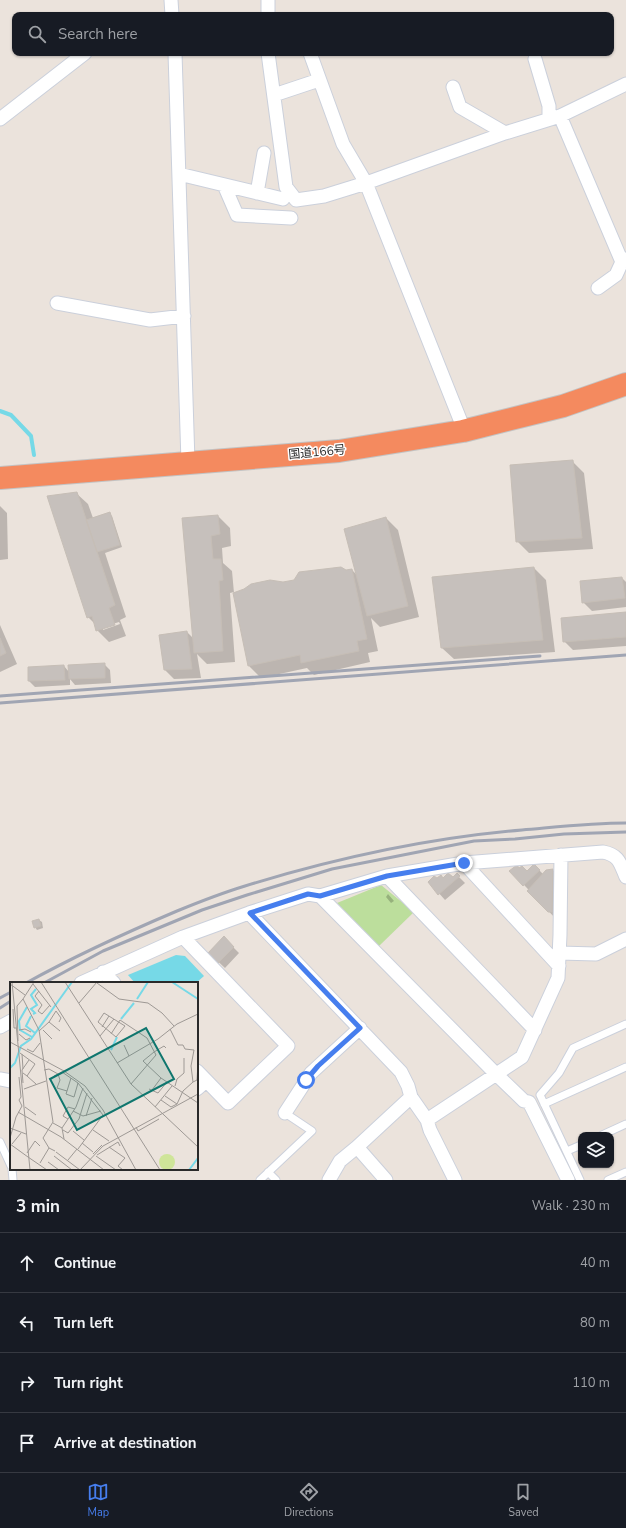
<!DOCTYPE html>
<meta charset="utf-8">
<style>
body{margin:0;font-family:"Nunito Sans","Noto Sans JP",sans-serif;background:#20242c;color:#f1f3f6}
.controls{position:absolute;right:12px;bottom:12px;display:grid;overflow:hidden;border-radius:8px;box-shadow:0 1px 3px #0004}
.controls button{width:36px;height:36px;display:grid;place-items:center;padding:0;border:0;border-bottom:1px solid #363941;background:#171b24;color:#f1f3f6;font:20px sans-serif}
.stop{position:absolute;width:12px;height:12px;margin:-9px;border:3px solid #467eee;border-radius:50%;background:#fff}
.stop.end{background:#467eee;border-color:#fff;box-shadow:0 1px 4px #0008}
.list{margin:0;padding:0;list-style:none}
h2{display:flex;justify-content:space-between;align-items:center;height:52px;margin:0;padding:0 16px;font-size:17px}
h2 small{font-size:13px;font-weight:400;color:#9ea1a6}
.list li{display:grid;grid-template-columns:26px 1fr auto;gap:12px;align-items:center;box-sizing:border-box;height:60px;padding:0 16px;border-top:1px solid #363941}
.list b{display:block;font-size:15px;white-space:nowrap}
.list em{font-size:13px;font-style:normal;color:#9ea1a6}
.icon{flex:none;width:22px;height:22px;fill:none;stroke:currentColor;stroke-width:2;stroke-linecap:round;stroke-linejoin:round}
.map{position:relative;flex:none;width:626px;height:1180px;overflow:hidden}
.search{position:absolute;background:#171b24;box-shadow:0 1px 3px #0004;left:12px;right:12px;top:12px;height:44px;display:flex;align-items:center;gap:10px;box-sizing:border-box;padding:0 14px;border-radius:8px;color:#9ea1a6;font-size:15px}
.sheet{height:292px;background:#171b24}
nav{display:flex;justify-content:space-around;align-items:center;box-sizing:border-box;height:56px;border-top:1px solid #363941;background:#171b24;font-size:11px;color:#9ea1a6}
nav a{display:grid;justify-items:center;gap:2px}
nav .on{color:#467eee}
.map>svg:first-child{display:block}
.green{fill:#bcde9c}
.water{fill:#76d9e7}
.shadow{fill:#0003;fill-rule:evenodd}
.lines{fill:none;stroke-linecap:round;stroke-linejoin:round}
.stream{stroke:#76d9e7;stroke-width:4}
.building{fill:#c6c0bc;stroke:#c6beb6}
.lane-casing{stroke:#cbd0db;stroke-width:9}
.street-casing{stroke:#cbd0db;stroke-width:15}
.highway-casing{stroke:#c3c3c3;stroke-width:24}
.lane{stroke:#fff;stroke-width:7}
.street{stroke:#fff;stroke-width:13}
.highway{stroke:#f48a5f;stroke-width:22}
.rail{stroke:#a0a5b3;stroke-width:3}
.route{stroke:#467eee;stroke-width:5}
.labels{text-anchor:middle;stroke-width:3;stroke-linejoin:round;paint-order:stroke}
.street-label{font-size:12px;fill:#2a2a2a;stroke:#fff}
.inset-river{fill:none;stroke:#76d9e7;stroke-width:2}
.inset-road{fill:none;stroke:#9e9995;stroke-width:1}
.view{fill:#0f766e;fill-opacity:0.15;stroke:#0f766e;stroke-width:2}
.inset-edge{fill:none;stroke:#2a2a2a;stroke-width:2}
</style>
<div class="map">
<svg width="626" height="1180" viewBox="0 0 626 1180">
<rect width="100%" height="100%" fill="#ebe3dc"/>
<!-- green -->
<path class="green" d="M381,885L414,912L378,947L337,903Z"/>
<!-- water -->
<path class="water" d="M176,955L185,956L204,976L196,983H135L128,975Z"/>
<!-- shadow -->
<path class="shadow" d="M572,461L584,473L593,549L529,553L517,541Z
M76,493L88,504L93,518L109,513L112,516L122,547L105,553L126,617L120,620L126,636L109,642L97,630L96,625L88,617ZM119,622L120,624L103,630V627Z
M0,506L7,513L8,559L0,560Z
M218,516L230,528L231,546L222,548L223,563L232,571L234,593L352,570L358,576L386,518L398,530L419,617L380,627L371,618L378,651L368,653L370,662L314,675L307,668L261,678L249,666L234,592L230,593L235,662L207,664L197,654L201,678L174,679L165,670L160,636L187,632L194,639L183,519Z
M534,568L546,580L555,652L454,659L442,648Z
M622,578L626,582V607L592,611L583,602Z
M626,613V646L573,650L564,641Z
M0,625L17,664L0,672Z
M104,664L110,670L111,683L75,685L70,679V685L35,687L29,681L64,666L69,672Z
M534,865L543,874L553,870L559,876L555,918L511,871L520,869L527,873Z
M457,875L465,883L445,900L429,882L453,879Z
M388,894L394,901L391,903L386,897Z
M39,920L42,922L43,928L37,930L35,927Z
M224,938L239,953L225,968L209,953Z"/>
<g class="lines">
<!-- stream -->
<path class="stream" d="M0,411L11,415L31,436L34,455"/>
</g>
<!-- building -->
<path class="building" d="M573,460L582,538L516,542L510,465Z
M77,492L115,605L109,608L115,625L96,631L92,616L87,618L47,496Z
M110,512L120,545L97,552L86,520Z
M218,515L220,534L211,536L213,559H221L223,580L219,581L223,651L194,653L182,518Z
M386,517L408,606L367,616L344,529Z
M341,567L346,570L352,569L367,639L357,641L359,651L301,663L300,655L248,666L233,593L244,589L251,584L270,580L283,582L294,580L299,572Z
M534,567L543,640L441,648L432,577Z
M622,577L625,598L582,603L580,581Z
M626,612V637L563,642L561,618Z
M187,631L192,669L164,670L159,635Z
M0,638L6,653L0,656Z
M105,663V678L69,679L68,665Z
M64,665L65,680L28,681V667Z
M534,864L540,870L523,886L509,871L517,865L519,868L522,866L527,871Z
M553,869L552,912H548L527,891L546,870Z
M448,873L453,877L457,873L460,876L438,895L428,882L434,876L437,878L441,875L443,878Z
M39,919L41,926L34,928L32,921Z
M224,936L234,947L218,963L208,953Z"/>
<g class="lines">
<defs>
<path id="lane" d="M544,1104L626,1067
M602,1135L626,1124
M0,1142L11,1166
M567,1151L581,1145
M12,1169L13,1180
M268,1172L276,1180
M260,1180L312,1131L285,1113
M580,1180L540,1095L559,1073L573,1048L626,1024
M608,1180L626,1172"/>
<path id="street" d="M171,0L172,15
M268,15V0
M175,53L188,462
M268,53L286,187L296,200L324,196L366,183L505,133L560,116L626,84
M310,53L343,144L366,183L463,427V431
M535,59L549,106V119
M453,87L460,107L505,133
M274,95L319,80
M560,116L622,262
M0,119L85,53
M179,174L283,199
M224,185L237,215L291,218
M257,193L264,153
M598,288L616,275L622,262L626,259
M57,303L150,320L184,316
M464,863L559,966
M387,876L535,1030
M320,896L496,1074L524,1101L529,1102L568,1180
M249,913L401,1072L408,1086L411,1097L427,1120L430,1130L455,1180
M183,937L288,1046L228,1103L197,1071
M559,953L596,954L626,939
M103,972L114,983
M81,983L183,937L249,913L308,894L320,896L387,876L464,863L603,852C619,855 620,863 626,877
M0,1027L11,1021
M0,1079L11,1081
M197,1089L206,1081
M285,1113L311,1073L360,1028
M427,1120L522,1057L558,978L560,935L561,855
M329,1180L340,1161L357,1147
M386,1180L357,1147L411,1097"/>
<path id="highway" d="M0,478L339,451L463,431L563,406L626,384"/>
</defs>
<!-- lane casing -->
<use href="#lane" class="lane-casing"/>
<!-- street casing -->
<use href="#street" class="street-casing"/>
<!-- highway casing -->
<use href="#highway" class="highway-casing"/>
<!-- lane -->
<use href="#lane" class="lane"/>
<!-- street -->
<use href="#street" class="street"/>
<!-- highway -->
<use href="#highway" class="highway"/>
<!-- rail -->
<path class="rail" d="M0,696L540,656
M0,703L626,655
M26,983C75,956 125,933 177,911C199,902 222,893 245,886C336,858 428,838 522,830C557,827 591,823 626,823
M44,983L103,951L202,910L247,895L332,869L474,841L515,839L564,834L626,832
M0,998L11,992
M0,1008L11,1001"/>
</g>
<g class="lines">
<!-- route -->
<path class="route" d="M306,1080L318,1066L360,1028L250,913L308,894L320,896L387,876L464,863"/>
</g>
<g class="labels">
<!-- street labels -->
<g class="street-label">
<text transform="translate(317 452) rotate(-5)" y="4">国道166号</text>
</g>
</g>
<!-- overview -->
<g transform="translate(10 982)">
<rect width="188" height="188" fill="#ebe3dc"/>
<path d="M149 180a8 8 0 1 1 16 0a8 8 0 1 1-16 0Z" fill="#cfe599"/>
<path class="inset-river" d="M162,0L188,17M127,17L138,0M17,25L9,39L10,48L22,55M23,32L25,31L21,27L27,23L21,13L26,7M21,34L16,44L25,51M111,37L124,21M101,68L107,55M0,86L5,81L11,64L21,57L62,0M179,188L188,176"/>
<path class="inset-road" d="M2,0L20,188M24,0L13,17L29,48L43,140L33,156L39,166L45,169M31,0L150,188M55,0L121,102L188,165M87,1L109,17L138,21L152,31L164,44M0,2L15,13M23,2L41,25M29,9L25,14L32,23L28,29L32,32L40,23M69,21L87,0M3,27L4,46H6M94,31L115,44L106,55L88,40ZM49,40L51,36L46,29L39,40L50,49M92,45L99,34M9,48L15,47L21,50M33,48L42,57M29,49L39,40M9,52L16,58L20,56M101,52L110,38L137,56L146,73L121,102M90,54L104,37M8,59L7,24L13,17M0,60L54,89L75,104L93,128L126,188M114,63L119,74M156,66L154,64L144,70L133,79L151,96L188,121M17,67L23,70L30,61M10,71L25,82L17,94L13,91M12,72L13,87M107,81L148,57L167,42L188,32M34,88L39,87L48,92L50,98L47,106L57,109L56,112L64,115L68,101M17,94L26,102M44,94L52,90L68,101L93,133L68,167M183,100L187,98L188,81M13,101L12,88L19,78M165,104L167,97L174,91V76M14,107L36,99M139,107L148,111L157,100M142,108L151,96M57,109L61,96M155,114L167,122M151,118L161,125L167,122L173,109L183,100L181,84L184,68L175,67L173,63H168L160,47M15,125L26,133M145,125L162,104M63,129L73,134L91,129M8,130L51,155L94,188M76,134L82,116M58,137L53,134L58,125L65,127M43,141L52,146L54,157M126,145L128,149L149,137M0,146L16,152M52,146L66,125L73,106M53,148L58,151L69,137L77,111M83,148L99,159M63,149L74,158M0,156L6,135L12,124L9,118L11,115L9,95M72,161L83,170M0,162L18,175M2,162L11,151M99,165L115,176L108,184L113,188M46,170L70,188M17,171L25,159L30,164M83,172L92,163M87,173L108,160L110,164M44,174L62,188M86,174L106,188M18,175L37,188M58,178L67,167M38,180L49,188M30,181L39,166M70,188L93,164L188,112"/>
<path class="view" d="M136,46L164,97L67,148L40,97Z"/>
<rect width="188" height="188" class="inset-edge"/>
</g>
</svg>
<div class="controls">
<button><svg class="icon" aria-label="layers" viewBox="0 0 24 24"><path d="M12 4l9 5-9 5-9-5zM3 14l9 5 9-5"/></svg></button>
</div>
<div class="stop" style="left:306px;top:1080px"></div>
<div class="stop end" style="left:464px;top:863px"></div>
<div class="search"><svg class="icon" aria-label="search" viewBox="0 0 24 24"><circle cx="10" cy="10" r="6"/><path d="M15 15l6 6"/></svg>Search here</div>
</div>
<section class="sheet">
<h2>3 min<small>Walk · 230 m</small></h2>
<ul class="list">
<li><svg class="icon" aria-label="ahead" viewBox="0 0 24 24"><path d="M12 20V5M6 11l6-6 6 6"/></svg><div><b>Continue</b></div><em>40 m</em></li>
<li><svg class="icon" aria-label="left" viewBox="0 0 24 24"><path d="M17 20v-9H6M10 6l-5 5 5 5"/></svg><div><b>Turn left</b></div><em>80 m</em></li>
<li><svg class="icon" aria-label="right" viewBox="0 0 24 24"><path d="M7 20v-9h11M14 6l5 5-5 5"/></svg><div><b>Turn right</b></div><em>110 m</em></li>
<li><svg class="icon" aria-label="arrive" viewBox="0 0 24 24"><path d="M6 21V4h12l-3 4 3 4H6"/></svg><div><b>Arrive at destination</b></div></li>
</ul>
</section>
<nav>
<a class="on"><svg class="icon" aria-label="map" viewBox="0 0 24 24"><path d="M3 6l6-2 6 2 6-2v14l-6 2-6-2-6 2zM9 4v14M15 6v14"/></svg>Map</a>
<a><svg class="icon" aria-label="directions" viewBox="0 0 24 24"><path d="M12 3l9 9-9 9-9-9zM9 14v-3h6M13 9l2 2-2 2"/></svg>Directions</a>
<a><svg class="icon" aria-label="saved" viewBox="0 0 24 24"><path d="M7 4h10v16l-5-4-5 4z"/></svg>Saved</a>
</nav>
